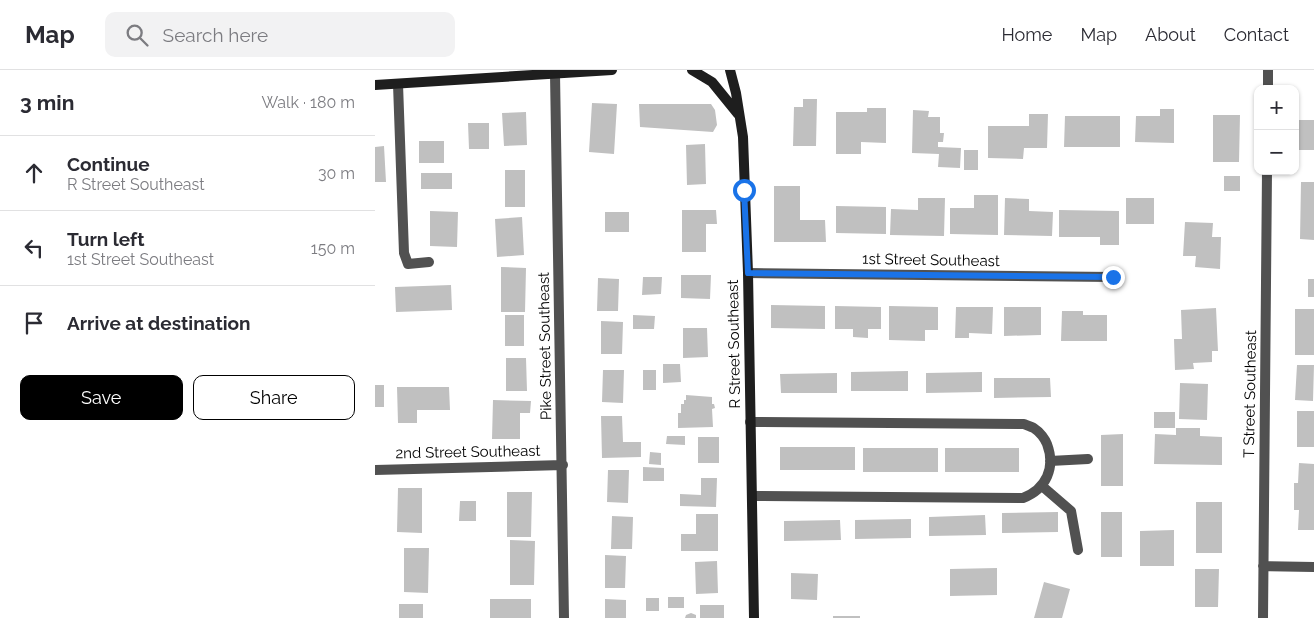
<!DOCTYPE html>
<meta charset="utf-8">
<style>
body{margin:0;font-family:Raleway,sans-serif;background:#f2f2f3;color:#2b2b33}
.controls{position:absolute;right:15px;top:15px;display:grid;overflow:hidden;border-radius:10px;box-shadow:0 1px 4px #0004}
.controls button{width:45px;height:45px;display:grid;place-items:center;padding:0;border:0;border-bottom:1px solid #e1e1e2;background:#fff;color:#2b2b33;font:25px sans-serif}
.stop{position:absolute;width:15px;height:15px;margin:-11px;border:4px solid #1a73e8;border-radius:50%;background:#fff}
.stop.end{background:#1a73e8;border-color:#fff;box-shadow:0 1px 5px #0008}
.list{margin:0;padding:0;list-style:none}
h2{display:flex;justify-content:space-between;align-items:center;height:65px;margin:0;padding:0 20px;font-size:21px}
h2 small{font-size:16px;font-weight:400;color:#7c7c81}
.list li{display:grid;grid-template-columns:32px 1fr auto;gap:15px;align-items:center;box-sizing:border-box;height:75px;padding:0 20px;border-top:1px solid #e1e1e2}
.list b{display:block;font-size:19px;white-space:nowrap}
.list p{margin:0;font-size:16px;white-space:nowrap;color:#7c7c81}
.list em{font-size:16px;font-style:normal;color:#7c7c81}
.actions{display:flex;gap:10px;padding:15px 20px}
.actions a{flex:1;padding:11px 0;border:1px solid #000;border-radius:10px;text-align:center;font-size:18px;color:#000}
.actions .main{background:#000;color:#fff}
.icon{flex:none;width:28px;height:28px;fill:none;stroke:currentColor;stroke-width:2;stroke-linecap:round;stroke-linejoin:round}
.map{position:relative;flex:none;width:939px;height:548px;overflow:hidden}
header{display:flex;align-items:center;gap:30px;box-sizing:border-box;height:70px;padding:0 25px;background:#fff;border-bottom:1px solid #e1e1e2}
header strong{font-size:24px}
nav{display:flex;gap:28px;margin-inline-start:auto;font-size:18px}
.search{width:350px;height:45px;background:#f2f2f3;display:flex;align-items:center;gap:12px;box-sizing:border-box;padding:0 18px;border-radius:10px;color:#7c7c81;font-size:19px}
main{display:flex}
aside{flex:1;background:#fff}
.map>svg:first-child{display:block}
.building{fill:#c0c0c0}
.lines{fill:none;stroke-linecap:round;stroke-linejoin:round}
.service{stroke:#515151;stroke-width:10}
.minor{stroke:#515151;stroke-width:10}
.secondary{stroke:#1e1e1e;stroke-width:10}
.route{stroke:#1a73e8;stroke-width:6}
.labels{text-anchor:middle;stroke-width:4;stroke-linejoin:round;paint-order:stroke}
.street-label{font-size:15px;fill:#000;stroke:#fff}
</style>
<header>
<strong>Map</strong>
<div class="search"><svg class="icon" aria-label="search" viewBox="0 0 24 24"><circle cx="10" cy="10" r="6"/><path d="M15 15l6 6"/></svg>Search here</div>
<nav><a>Home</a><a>Map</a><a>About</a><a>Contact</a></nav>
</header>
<main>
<aside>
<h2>3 min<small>Walk · 180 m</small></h2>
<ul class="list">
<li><svg class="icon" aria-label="ahead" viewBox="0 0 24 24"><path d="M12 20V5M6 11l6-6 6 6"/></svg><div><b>Continue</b><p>R Street Southeast</p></div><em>30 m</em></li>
<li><svg class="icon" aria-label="left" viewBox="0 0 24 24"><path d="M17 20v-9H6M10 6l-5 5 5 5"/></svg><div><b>Turn left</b><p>1st Street Southeast</p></div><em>150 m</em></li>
<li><svg class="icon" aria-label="arrive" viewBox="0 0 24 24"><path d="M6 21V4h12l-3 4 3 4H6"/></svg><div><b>Arrive at destination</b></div></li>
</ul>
<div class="actions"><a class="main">Save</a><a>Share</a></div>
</aside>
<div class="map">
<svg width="939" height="548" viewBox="0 0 939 548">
<rect width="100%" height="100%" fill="#fff"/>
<!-- building -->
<path class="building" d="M428,29H442L441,76H418L419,37H428Z
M217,33L242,34L239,84L214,82Z
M264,34H336L340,40L342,55L338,62L265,57Z
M492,38H511V73L486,72V84H461V42H492Z
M785,39H799V73L760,72L761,46H785Z
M538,40L554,41L553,47H565V63H569L568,72H563V77L586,78L585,98L563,97L564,84L537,83Z
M151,42L152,75L129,76L127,43Z
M654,44H673L672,78H649L648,89L613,88V56H654Z
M838,45H865L864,92H838Z
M690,46H745V77H689Z
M921,50H939V80H920Z
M93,53H114V79H94Z
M44,71H69V93H44Z
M330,74L331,114L312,115L311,75Z
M9,76L11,112H0V77Z
M589,80H603V100H589Z
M130,100H150V137H130Z
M46,103H77V119H46Z
M849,106H865V121H849Z
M926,112H939V170L925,169Z
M399,116H425V150H450L451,172H399Z
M599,125H623V165L575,164V138H599Z
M543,128H570L569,166L515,165L516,139L543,140Z
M630,128L654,129V141L678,142L677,166L629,165Z
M751,128H779V154H751Z
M461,136L511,137V164L461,163Z
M307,140H341L342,154H331V182H307Z
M684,140L744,141V175H725V167H684Z
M55,141L83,142L82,177L55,176Z
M230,142H254V162H230Z
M147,147L149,185L122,187L120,149Z
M810,152L838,153L837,167H846L845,199L820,197L821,186H808Z
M126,197L151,198L150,242H126Z
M306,205H336L335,229L306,228Z
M268,207H287L286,224L267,225Z
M223,208L244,209L243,241H222Z
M933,209H939V227H933Z
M76,215L77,240L21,242L20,217Z
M396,235L450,236V259L396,258Z
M460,236L506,237V259H493V268L478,267V259H460Z
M514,236L563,237V260H550V271L514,270Z
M581,237H618L617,264L594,263V268H580Z
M629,237H666V265L629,266Z
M841,238L843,281H837V292L818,293L819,299L800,300L799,269H807L806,240Z
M920,239H939V285H920Z
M687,241H708V245H732V271H686Z
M130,245H149V276H130Z
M258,245L280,246L279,259H258Z
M226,251L248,252L247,284H226Z
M308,258H332L333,287L308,288Z
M131,288H151L152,321H131Z
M288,294H305L306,312L288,313Z
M922,295H939L938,331L920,330Z
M228,300H249L248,333L227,332Z
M268,300H281V320H268Z
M533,301V321H476V302Z
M607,302V322L551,323V303Z
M462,303V323H406L405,304Z
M619,308H675L676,327L619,328Z
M805,313L833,314L832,350L804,349Z
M0,315H9V337H0Z
M22,317H74L75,340H42V353H23Z
M311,325L337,327V334H339L340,338L337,339L338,357L303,358V343H306V334H309V330H311Z
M118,330L156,331L155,343H145V369H117Z
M922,341H939V377H922Z
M779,342H800V358H779Z
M226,346H247L248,372H266V387L227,388Z
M801,358H825V366L847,367V395L779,394L780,364L801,365Z
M748,364V416H726V365Z
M292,366H310V375L291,374Z
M323,367H344V393H323Z
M405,377H480V400H405Z
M488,378H563V402H488Z
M570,378H644V402H570Z
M275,382L286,383V395L274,394Z
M924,393L939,394V460H923L924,440H919V413H923Z
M268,397L289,398V411H268Z
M233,400H254L253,433L232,432Z
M326,408H342L341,437L305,436V424L326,425Z
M23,418H47V463L22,462Z
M132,422H157L156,467H132Z
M85,431H101V451H84Z
M821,432H847V483H821Z
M683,442V462L627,463V443Z
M726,442H747V487H726Z
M321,444H343V481H306V464H321Z
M610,445L611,465L554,466V447Z
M237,446L258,447L257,479H236Z
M536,449V468L480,469V450Z
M465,450L466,470L409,471V451Z
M799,460V496H765V461Z
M135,470L160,471L159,515H135Z
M29,478H54L53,523L29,522Z
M230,485L251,486L250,518H230Z
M342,491L343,523L321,524L320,492Z
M622,498V525L575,526V499Z
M820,499H844L843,537H820Z
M416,503L443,504L442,530L416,529Z
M669,512L695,519L687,548H659Z
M293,527H309V538H293Z
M271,528H284V541H271Z
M115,529H156V548H115Z
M230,529L251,530V548H230Z
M24,534H48V548H24Z
M325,535H349V548H325Z
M316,543L321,545V548H310L311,545Z
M458,546H485V548H458Z"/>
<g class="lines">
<!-- service -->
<path class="service" d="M23,14L29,183L33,194L54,192
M375,352L649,354C653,356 658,357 660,359C665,362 670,369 672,374C681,398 671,419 648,428L377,426
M675,391L713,389
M667,416L696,441L703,480"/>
<!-- minor -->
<path class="minor" d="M180,4L189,548
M893,19V0
M373,203L738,207
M0,400L188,395
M888,496L939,497
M888,548L892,101"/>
<!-- secondary -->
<path class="secondary" d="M317,0L337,12L363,44
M355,0L361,23L368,67L373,203L379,548
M0,15L237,0"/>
</g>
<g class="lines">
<!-- route -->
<path class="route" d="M369,120L373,203L738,207"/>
</g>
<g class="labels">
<!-- street labels -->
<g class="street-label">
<text transform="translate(556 190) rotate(1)" y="5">1st Street Southeast</text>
<text transform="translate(359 274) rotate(-91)" y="5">R Street Southeast</text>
<text transform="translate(170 276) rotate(-91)" y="5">Pike Street Southeast</text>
<text transform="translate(875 324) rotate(-89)" y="5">T Street Southeast</text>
<text transform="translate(93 382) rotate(-1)" y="5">2nd Street Southeast</text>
</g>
</g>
</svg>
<div class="controls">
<button>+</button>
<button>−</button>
</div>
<div class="stop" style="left:369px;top:120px"></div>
<div class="stop end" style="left:738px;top:207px"></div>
</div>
</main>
